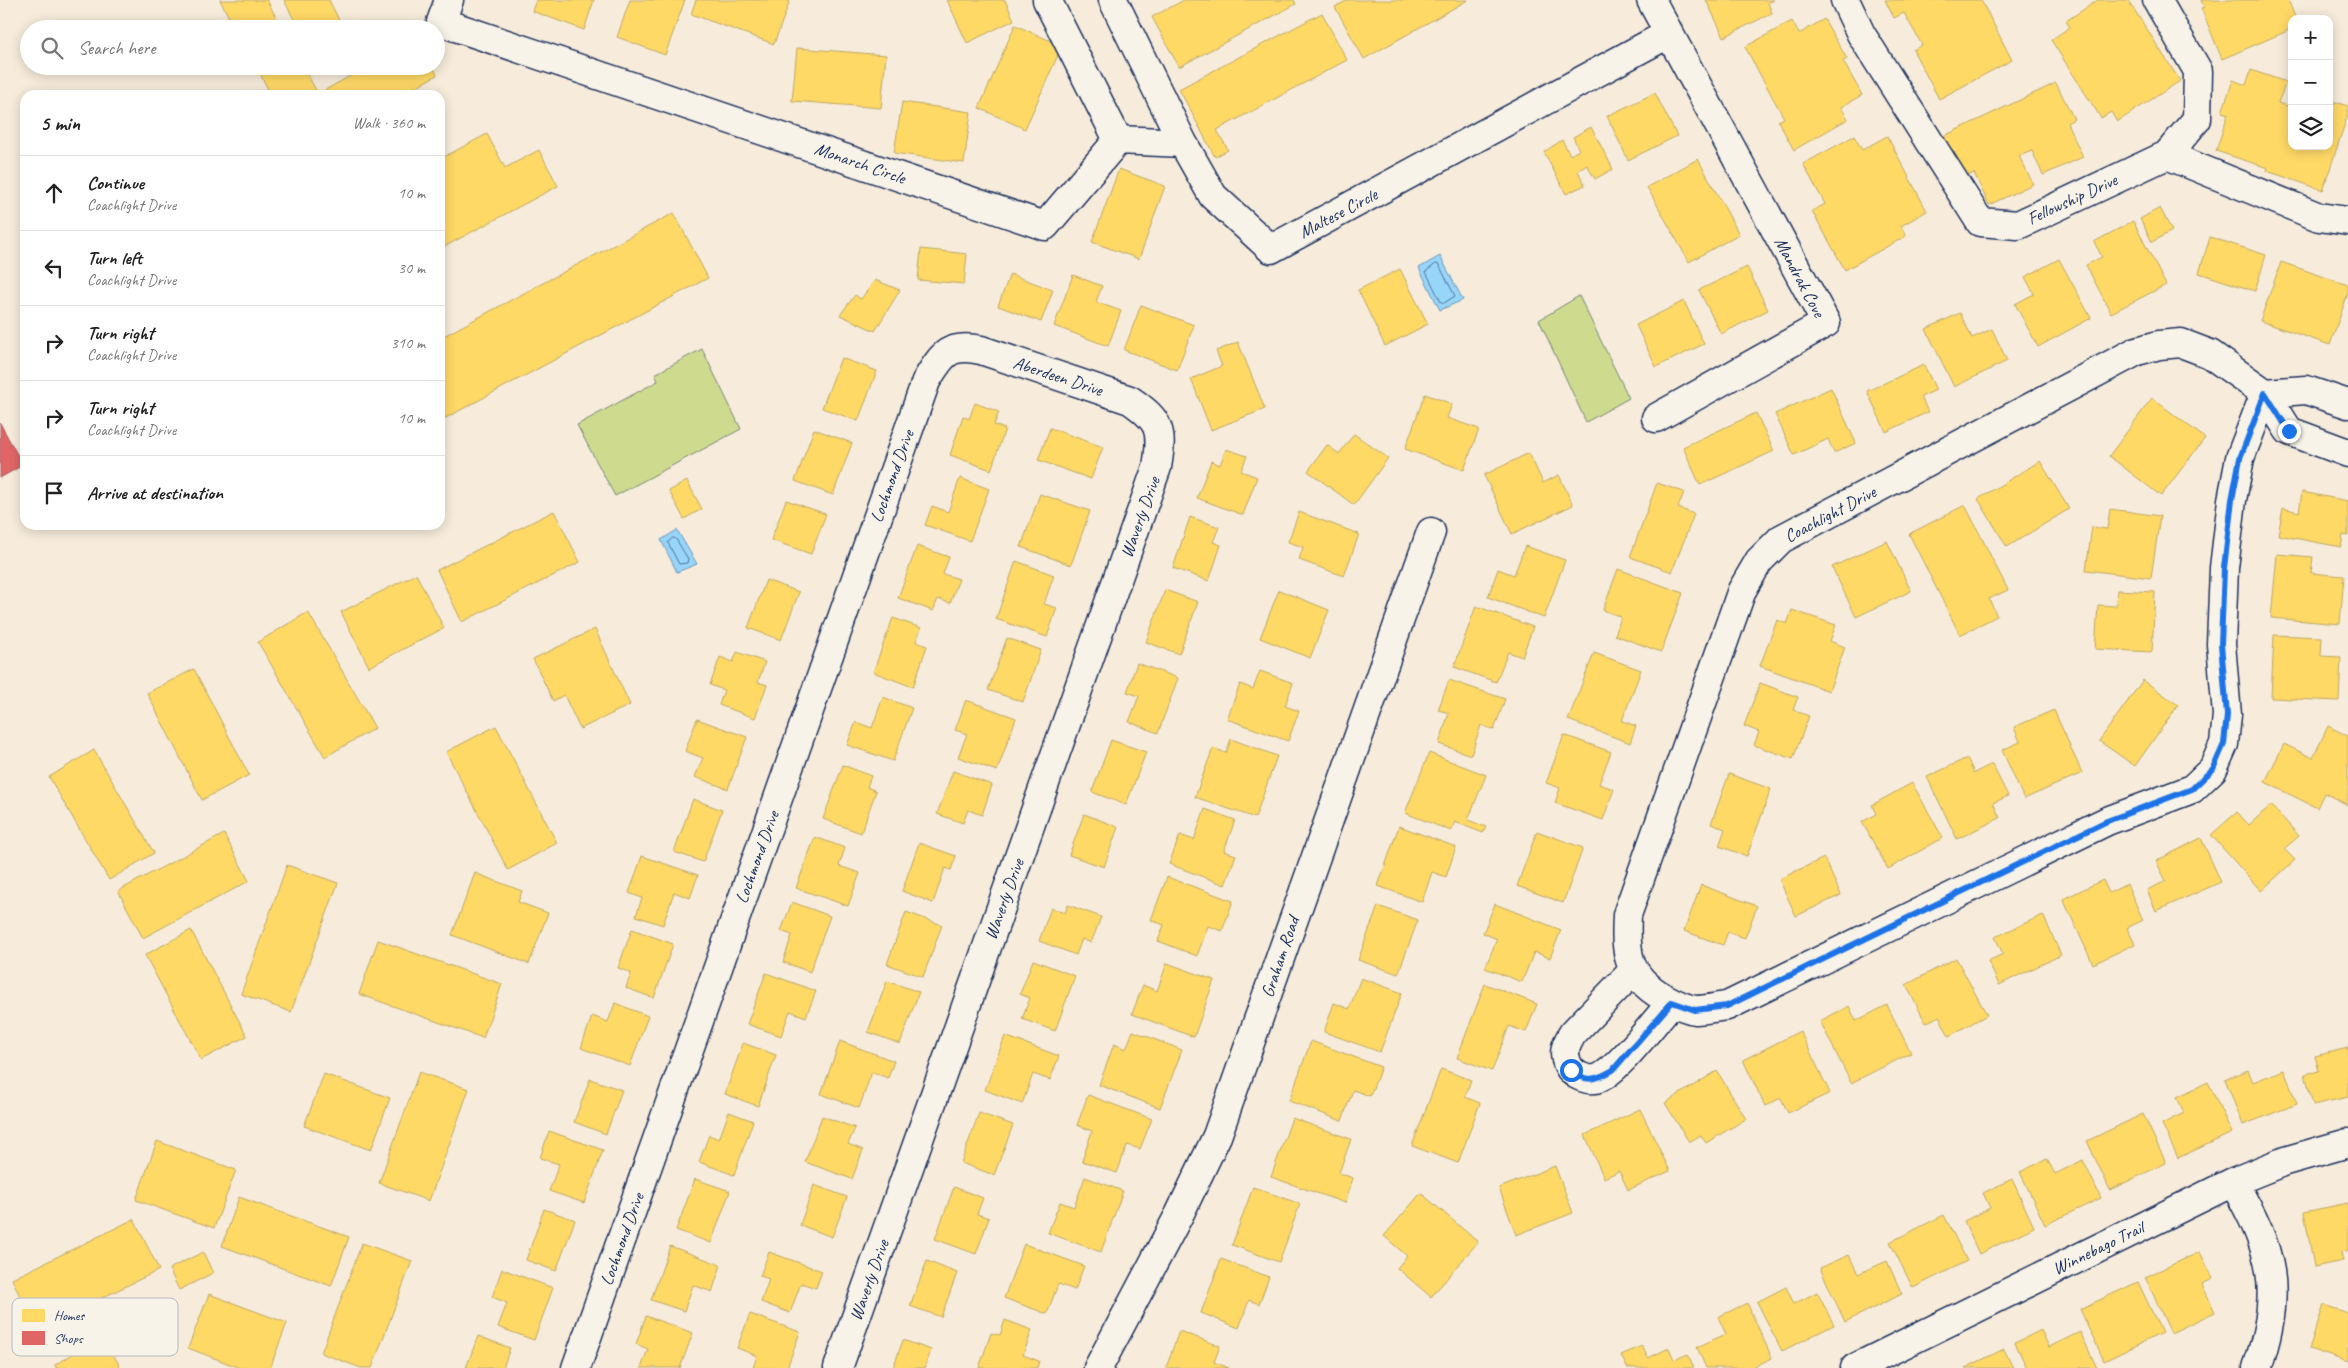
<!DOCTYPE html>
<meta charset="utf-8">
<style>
body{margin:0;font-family:Caveat,sans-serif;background:#f2f2f2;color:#222}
.controls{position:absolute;right:15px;top:15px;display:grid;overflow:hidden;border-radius:10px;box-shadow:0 2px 12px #0003}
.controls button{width:45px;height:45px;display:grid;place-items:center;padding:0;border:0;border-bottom:1px solid #e0e0e0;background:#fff;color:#222;font:25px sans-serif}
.stop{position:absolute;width:15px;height:15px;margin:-11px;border:4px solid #1a73e8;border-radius:50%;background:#fff}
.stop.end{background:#1a73e8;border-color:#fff;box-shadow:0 1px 5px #0008}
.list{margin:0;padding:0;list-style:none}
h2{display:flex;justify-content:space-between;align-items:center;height:65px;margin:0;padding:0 20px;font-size:21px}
h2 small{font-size:16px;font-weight:400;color:#767676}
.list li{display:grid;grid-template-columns:32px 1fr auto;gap:15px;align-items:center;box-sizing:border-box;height:75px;padding:0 20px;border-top:1px solid #e0e0e0}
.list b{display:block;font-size:19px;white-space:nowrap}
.list p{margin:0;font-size:16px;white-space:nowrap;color:#767676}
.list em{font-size:16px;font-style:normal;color:#767676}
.icon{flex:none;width:28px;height:28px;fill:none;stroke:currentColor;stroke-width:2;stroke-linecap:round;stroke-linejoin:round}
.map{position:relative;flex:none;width:2348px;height:1368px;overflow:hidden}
.search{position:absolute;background:#fff;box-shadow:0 2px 12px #0003;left:20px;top:20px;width:425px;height:55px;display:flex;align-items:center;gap:12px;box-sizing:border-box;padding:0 18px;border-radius:28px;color:#767676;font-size:19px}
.panel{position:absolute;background:#fff;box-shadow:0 2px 12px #0003;left:20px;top:90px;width:425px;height:440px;border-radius:15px}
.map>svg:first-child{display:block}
.green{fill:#cedb8f;stroke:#748576}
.water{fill:#98d6f9;stroke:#6693bb}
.homes{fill:#ffd966;stroke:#bba664}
.shops{fill:#e06666;stroke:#a55664}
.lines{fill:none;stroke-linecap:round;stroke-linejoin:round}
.shore{stroke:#4d729c;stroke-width:1}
.minor-casing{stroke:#1b2f5e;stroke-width:31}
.minor{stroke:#f7f3e8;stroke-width:28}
.route{stroke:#1a73e8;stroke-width:6}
.labels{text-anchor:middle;stroke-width:5;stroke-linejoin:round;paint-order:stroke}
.street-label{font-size:18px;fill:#1b2f5e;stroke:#f7f3e8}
.key{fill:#f7f3e8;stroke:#b5b8bf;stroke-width:1}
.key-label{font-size:14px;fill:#1b2f5e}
</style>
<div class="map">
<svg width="2348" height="1368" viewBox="0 0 2348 1368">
<rect width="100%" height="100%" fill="#f7ecdb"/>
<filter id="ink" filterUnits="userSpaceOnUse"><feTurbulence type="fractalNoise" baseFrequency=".02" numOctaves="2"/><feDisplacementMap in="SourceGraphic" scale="10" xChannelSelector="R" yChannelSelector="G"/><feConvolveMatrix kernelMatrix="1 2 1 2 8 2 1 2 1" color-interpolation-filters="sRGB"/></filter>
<g filter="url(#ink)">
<!-- green -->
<path class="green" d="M1579,296L1629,398L1586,422L1539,320Z
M702,349L741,429L615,496L577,425L658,381L655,374Z"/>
<!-- water -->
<path class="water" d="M1440,256L1463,300L1440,310L1419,268Z
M677,530L697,564L677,572L661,540Z"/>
<!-- homes -->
<path class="homes" d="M220,0H267L282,29H235Z
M284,0H329L341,24L332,29H299Z
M536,0H594L584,30L532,11Z
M630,0H685L665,55L617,37Z
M696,0H790L774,44L691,14Z
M947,0H1005L1014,20L967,43Z
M1184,0H1294L1296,4L1179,67L1152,17Z
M1348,0H1468L1364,59L1335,7Z
M1706,0H1774L1768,3L1772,13L1724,37Z
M1885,0H1981L2012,60L1939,99L1913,50L1922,45L1904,13L1894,18Z
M2098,0H2128L2180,81L2117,122L2111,112L2101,118L2051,40L2070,27L2066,21Z
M2201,0H2288L2296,19H2292V29L2222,59L2201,8L2204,7Z
M1322,13L1347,60L1217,130L1228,150L1215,157L1179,89Z
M1824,19L1847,59L1843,61L1862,95L1841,107L1848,119L1794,150L1778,121L1784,118L1745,47L1792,21L1799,34Z
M1015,25L1062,46L1025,129L979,108Z
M797,48L886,55L881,108L792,101Z
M256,66H303L318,94L368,66H433L437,75L401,95H271Z
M2251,70L2286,82L2278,103L2292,107V146H2329V100L2348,106V114L2323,190L2267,171L2268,168L2216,151L2228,114L2222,112L2233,80L2246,85Z
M2056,83L2074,119L2067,123L2083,157L2043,175L2032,151L2019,156L2033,184L1989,205L1974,173L1964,178L1944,136Z
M1655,93L1677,136L1628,160L1607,116Z
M902,102L971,112L964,163L894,153Z
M1591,127L1613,169L1595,179L1587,165L1578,171L1585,185L1566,194L1544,152L1562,140L1570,155L1579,150L1573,137Z
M487,134L505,168L539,150L558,186L440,249V159Z
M1854,136L1862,150L1887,136L1927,211L1901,226L1906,236L1845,270L1812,211L1825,204L1803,164Z
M1698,159L1739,234L1689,262L1647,187Z
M1119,169L1165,186L1139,259L1092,242Z
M2160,208L2172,231L2152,242L2140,219Z
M674,213L708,278L440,421V338Z
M2133,221L2166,285L2111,313L2086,265L2102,257L2094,242Z
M2210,237L2266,255L2255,291L2199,273Z
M921,249L967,254L964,284L918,280Z
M2059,259L2091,318L2038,347L2015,304L2034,294L2025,277Z
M2281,262L2348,285V293L2330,345L2260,321Z
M1747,267L1768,310L1721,334L1699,290Z
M1400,269L1428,324L1385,346L1358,290Z
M1010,274L1053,290L1041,322L998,306Z
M1073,275L1102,286L1096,302L1121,311L1108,346L1054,326Z
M875,280L900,290L875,331L840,315L855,295L861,299Z
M1684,301L1704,344L1656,367L1636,325Z
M1141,305L1194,325L1177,370L1124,350Z
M1960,313L1972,338L1992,329L2007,361L1954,387L1926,329Z
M1238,342L1265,409L1211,430L1191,379L1222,366L1216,351Z
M841,358L877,371L858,421L822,408Z
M1924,365L1936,390L1921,397L1928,412L1886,432L1867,391Z
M1831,388L1856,443L1834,453L1828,439L1794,455L1775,414Z
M1425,394L1452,404L1447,418L1479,429L1464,470L1405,449Z
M2152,398L2205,438L2161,496L2109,456Z
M975,403L999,412L994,425L1005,429L991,470L950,455L963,416L969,419Z
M1756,413L1774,451L1700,485L1683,447Z
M1050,428L1103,447L1091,479L1038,460Z
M814,429L852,443L833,495L795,481Z
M1354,434L1388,458L1354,505L1308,471L1327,445L1339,454Z
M1226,449L1247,456L1241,471L1257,477L1243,515L1197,498L1211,461L1220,465Z
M1529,453L1543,483L1559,475L1573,505L1512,534L1484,475Z
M2040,461L2069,509L2007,547L1978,499Z
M960,478L989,489L970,541L925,525L932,506L948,512Z
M687,481L702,509L684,519L669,491Z
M1657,483L1684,492L1678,508L1694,514L1672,572L1630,557Z
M2302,492L2348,501V536L2343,535L2341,547L2278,535L2283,508L2299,512Z
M1040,494L1090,511L1071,565L1021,547Z
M786,500L826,514L811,554L771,540Z
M1965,505L2008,590L1989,599L1997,616L1960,635L1909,534Z
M2110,509L2160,516L2151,578L2086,570L2092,527L2107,529Z
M554,511L580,562L462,622L437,570Z
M1299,512L1359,534L1344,576L1299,560L1303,547L1288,542Z
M1190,517L1219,527L1213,542L1221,545L1209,581L1173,568Z
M1887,541L1911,591L1856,617L1832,567Z
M917,546L949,557L943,574L959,579L950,603L938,599L933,611L898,598Z
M1525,546L1565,560L1544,618L1488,597L1498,569L1514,575Z
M2277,554L2313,557L2311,573L2344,576L2340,624L2271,618Z
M1016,561L1054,575L1044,604L1057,608L1047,637L996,619Z
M1618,569L1683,593L1661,652L1615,635L1621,617L1603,610Z
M416,574L444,628L369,667L341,612Z
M766,580L799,592L781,640L748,628Z
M1165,590L1198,602L1179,654L1146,642Z
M1279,590L1329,610L1310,658L1260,638Z
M2117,590L2155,592L2152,652L2095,649L2098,605L2116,606Z
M1476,606L1533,627L1522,657L1508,652L1496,682L1454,667Z
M1792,610L1836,625L1830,641L1845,647L1829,691L1760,666L1777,620L1787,624Z
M308,612L375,728L325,757L258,642Z
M893,618L921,628L916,642L927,646L913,687L873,672Z
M595,629L630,705L580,729L564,695L553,701L533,659Z
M2274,635L2322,637L2321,656L2341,657L2339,701L2271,698Z
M1007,638L1041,650L1023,702L988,690Z
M737,652L765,662L758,682L767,685L755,718L719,705L724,690L710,685L720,657L733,662Z
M1594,653L1641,670L1622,721L1636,726L1630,743L1568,720Z
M1137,663L1178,678L1158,733L1129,722L1139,696L1127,692Z
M194,669L249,775L202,800L147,693Z
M1260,671L1293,683L1285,706L1299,711L1288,741L1227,719L1240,684L1253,689Z
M1449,680L1505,699L1494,730L1481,725L1471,755L1439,744L1449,713L1438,710Z
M2143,680L2178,705L2135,766L2099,741Z
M1760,683L1798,697L1793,710L1809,716L1793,759L1754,745L1759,732L1744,726Z
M883,697L912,708L893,761L847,745L856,722L872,728Z
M966,700L1016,718L997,771L958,757L967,734L955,730Z
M2054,710L2082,773L2024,799L2002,750L2020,742L2014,727Z
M697,719L747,737L728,789L695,777L703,758L685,751Z
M496,726L557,843L508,870L446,752Z
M2328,726L2348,736V805L2324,793L2317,808L2265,782L2284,744L2313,758Z
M1564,735L1611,752L1599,784L1614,789L1603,820L1555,803L1560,788L1546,783Z
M1231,739L1277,756L1255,818L1195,797L1213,748L1226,753Z
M1111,740L1146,752L1126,805L1092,792Z
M94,750L154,853L109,880L49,777Z
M1429,753L1486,775L1468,820L1486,827L1483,833L1455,822L1451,831L1405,813Z
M1967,758L1974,773L1992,764L2008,796L1993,803L2000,818L1957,839L1927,777Z
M843,765L871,776L867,787L876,791L861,833L823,819Z
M953,771L992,785L982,815L968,810L963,823L937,814Z
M1729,774L1771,789L1747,856L1719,846L1725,829L1711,824Z
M1912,783L1943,838L1888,869L1862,822L1876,814L1872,805Z
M693,799L722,810L703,862L674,852Z
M2271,805L2299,836L2284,849L2295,860L2261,891L2211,835L2237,812L2249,825Z
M1205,809L1235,820L1224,851L1236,855L1225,885L1169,864L1180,835L1194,840Z
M1084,814L1118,827L1104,867L1069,855Z
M1399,826L1456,847L1446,877L1432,872L1422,902L1378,886Z
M1537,831L1583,848L1563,903L1517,886Z
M224,834L249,881L143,938L118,891Z
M815,837L845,848L839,866L860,873L848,906L796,888Z
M2201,838L2221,882L2156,911L2147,890L2166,881L2156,861Z
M919,843L956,856L951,870L945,868L933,903L902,891Z
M642,856L698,875L690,898L674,892L663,925L636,916L642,898L629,893Z
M1824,858L1841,895L1796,916L1779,879Z
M287,865L338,883L291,1012L241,994Z
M475,873L522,891L518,902L548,913L529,964L452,935Z
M1167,877L1233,901L1222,931L1208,926L1197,956L1158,941L1164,925L1151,920Z
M2103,880L2109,893L2127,884L2143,920L2127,928L2135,944L2093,964L2063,899Z
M1701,885L1757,906L1745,938L1728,932L1723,945L1684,931Z
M792,902L830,916L810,972L783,962L792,935L781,931Z
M1495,904L1561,930L1550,958L1534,952L1522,982L1485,968L1497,939L1483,933Z
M1068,905L1101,917L1091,943L1082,939L1076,955L1039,941L1051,908L1065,913Z
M1378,906L1418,920L1398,974L1358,960Z
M906,912L942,925L923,977L887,964Z
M2043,915L2061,955L1999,985L1988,961L2003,954L1995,937Z
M632,929L673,944L654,998L626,988L631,973L618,968Z
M191,930L247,1036L201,1060L145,955Z
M378,940L502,984L483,1038L359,994Z
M1956,958L1987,1015L1949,1036L1939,1016L1926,1023L1906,985Z
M1033,960L1075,976L1055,1031L1022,1019L1030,998L1020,994Z
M1167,963L1214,980L1194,1037L1132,1014L1143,985L1157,991Z
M766,973L816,991L806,1017L790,1011L781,1036L747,1024Z
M1361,978L1402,993L1380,1052L1324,1032L1334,1003L1349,1009Z
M887,981L919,992L900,1044L868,1032Z
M1485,984L1537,1004L1526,1032L1509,1026L1492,1071L1457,1058Z
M615,1003L648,1016L630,1066L581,1048L592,1016L608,1022Z
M1887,1005L1911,1053L1851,1083L1820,1021L1849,1006L1856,1021Z
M1133,1031L1182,1050L1160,1108L1099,1085L1114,1044L1126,1049Z
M1800,1031L1830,1093L1788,1113L1781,1098L1765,1106L1743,1060Z
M1005,1036L1059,1056L1050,1080L1033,1074L1022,1104L985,1090Z
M840,1041L894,1061L888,1078L872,1072L859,1108L821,1094Z
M1311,1041L1381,1067L1370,1096L1353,1090L1342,1121L1289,1101Z
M743,1043L776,1055L758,1106L725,1094Z
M2348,1048V1097L2313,1105L2305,1074L2319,1071L2315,1056Z
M1441,1069L1471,1080L1465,1097L1480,1103L1458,1163L1412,1146Z
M2248,1070L2253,1082L2284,1070L2297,1104L2243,1125L2225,1079Z
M1717,1071L1746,1119L1706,1143L1701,1135L1689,1142L1665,1103Z
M419,1072L469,1089L429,1201L379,1183Z
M324,1074L390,1098L371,1150L304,1126Z
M590,1079L622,1090L606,1134L574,1122Z
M2208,1082L2232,1133L2178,1158L2162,1124L2184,1113L2177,1097Z
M1088,1095L1152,1119L1140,1149L1127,1145L1117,1173L1082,1161L1092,1131L1077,1125Z
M1640,1109L1670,1171L1628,1190L1619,1171L1604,1178L1585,1135Z
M729,1112L753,1121L734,1175L699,1162L709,1135L719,1139Z
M979,1113L1013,1125L994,1175L961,1163Z
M2143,1114L2166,1163L2110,1190L2087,1141Z
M822,1116L855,1128L848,1144L863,1150L852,1179L805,1162Z
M1292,1118L1351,1139L1339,1173L1353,1178L1345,1203L1271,1177Z
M549,1131L603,1150L584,1203L549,1191L559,1164L540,1158Z
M157,1141L236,1170L214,1228L136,1200Z
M2047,1159L2055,1174L2083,1160L2101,1198L2045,1225L2020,1172Z
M1555,1166L1573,1213L1516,1235L1499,1188Z
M1085,1177L1123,1191L1101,1252L1048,1233L1060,1202L1074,1207Z
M695,1179L730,1191L711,1243L676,1230Z
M2012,1179L2034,1227L1979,1254L1964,1221L1990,1208L1983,1193Z
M814,1185L847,1197L832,1237L800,1225Z
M954,1187L983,1198L977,1214L989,1218L976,1254L935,1239Z
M1253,1187L1300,1204L1279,1262L1232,1245Z
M1421,1193L1478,1242L1431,1297L1397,1268L1407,1256L1384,1236Z
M239,1197L349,1237L331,1286L222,1246Z
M2348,1203V1250L2341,1252L2343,1261L2314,1267L2304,1212Z
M544,1209L575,1220L556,1271L526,1260Z
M1944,1215L1967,1261L1913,1288L1890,1242Z
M134,1219L159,1270L36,1330L12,1279Z
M362,1243L412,1261L372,1368H361L321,1353Z
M1024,1244L1084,1266L1075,1290L1058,1284L1047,1314L1004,1298Z
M670,1246L721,1265L712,1292L693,1285L684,1311L651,1300Z
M203,1252L213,1273L179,1290L169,1269Z
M769,1252L822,1271L816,1288L801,1283L790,1313L761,1302L769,1279L760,1276Z
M2200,1252L2213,1279L2202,1284L2215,1312L2171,1333L2145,1277Z
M1849,1255L1858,1274L1887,1261L1902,1294L1845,1322L1820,1268Z
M1221,1259L1269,1277L1259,1304L1249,1300L1239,1328L1201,1313Z
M927,1261L957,1273L941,1317L910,1306Z
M502,1269L553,1288L534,1340L498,1327L507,1303L492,1297Z
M2138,1282L2162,1333L2104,1361L2080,1309Z
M1786,1287L1794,1304L1817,1292L1834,1325L1782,1351L1757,1302Z
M209,1294L287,1323L270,1368H240L188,1348Z
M1747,1303L1772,1358L1751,1368H1706L1697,1347L1726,1334L1718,1317Z
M2324,1305L2348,1313V1362L2309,1349Z
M750,1314L800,1332L787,1368H753L757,1356L737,1348Z
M646,1316L693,1333L680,1368H641L648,1349L636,1344Z
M1005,1320L1032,1330L1023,1355L1039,1361L1037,1368H979L991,1333L1000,1335Z
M2041,1330L2049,1347L2080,1332L2097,1368H2027L2015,1343Z
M1179,1331L1220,1346L1214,1362L1229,1368H1166Z
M102,1336L121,1368H56L55,1365Z
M478,1336L510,1348L503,1368H466Z
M903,1340L931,1350L925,1368H893Z
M1642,1346L1648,1358L1669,1348L1674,1360L1688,1354L1694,1368H1627L1621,1355Z
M2004,1349L2013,1368H1965Z"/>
<!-- shops -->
<path class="shops" d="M0,423L23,465L0,478Z"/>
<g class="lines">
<!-- shore -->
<path class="shore" d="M1436,264L1439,265L1455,296L1444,303L1441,302L1426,272Z
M673,538L676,539L688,559L687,563L679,564L668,543Z"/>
<defs>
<path id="minor" d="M449,0L441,22L1045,226L1118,140L1047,0
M1113,0L1183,143L1213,196L1271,249L1668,34
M1651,0L1826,323L1656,418
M1845,0L1861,34L1980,222L2018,225L2167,155L2319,217L2348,221
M2157,0L2198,71L2197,119L2167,155
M1118,140L1183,143
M2181,343L2210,354L2265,393L2240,458L2232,500L2224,568L2221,644L2227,715L2224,744L2213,769L2192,789L2107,821L1727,1006C1717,1007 1706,1010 1696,1010C1686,1009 1672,1002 1663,997C1627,976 1625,954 1627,915L1742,590L1759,561L1781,539L2137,351L2159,345Z
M2348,404L2306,390L2265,393L2289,431L2348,453
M1633,971L1573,1033C1566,1044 1562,1053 1568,1065C1573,1076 1590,1083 1601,1077C1621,1067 1655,1021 1672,1002
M2233,1182C2273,1250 2284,1291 2257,1368
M576,1368L926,381C942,355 948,343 981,350L1130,400C1161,421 1163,431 1157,467L838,1368
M1098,1368L1179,1215L1217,1136L1431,532
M1855,1368L2233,1182L2285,1161L2348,1143"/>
</defs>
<!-- minor casing -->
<use href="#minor" class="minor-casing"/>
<!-- minor -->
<use href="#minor" class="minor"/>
</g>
</g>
<g class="lines" filter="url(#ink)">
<!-- route -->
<path class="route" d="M1571,1070C1585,1084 1598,1079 1613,1070L1672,1002L1695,1010L1727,1006L2107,821L2192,789L2213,769L2224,744L2227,715L2221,644L2224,568L2232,500L2240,458L2265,393L2289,431"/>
</g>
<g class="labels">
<!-- street labels -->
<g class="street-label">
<text transform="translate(860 163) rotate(19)" y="6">Monarch Circle</text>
<text transform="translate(2072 199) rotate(-25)" y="6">Fellowship Drive</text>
<text transform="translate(1338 213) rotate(-28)" y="6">Maltese Circle</text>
<text transform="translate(1800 277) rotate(62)" y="6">Mandrak Cove</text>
<text transform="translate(1058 376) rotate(18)" y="6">Aberdeen Drive</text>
<text transform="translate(892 476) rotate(-70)" y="6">Lochmond Drive</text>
<text transform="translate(1830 514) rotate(-28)" y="6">Coachlight Drive</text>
<text transform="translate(1140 517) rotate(-70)" y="6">Waverly Drive</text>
<text transform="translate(757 857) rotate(-70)" y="6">Lochmond Drive</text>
<text transform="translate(1004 899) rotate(-70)" y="6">Waverly Drive</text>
<text transform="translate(1280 957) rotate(-71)" y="6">Graham Road</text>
<text transform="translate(622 1239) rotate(-70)" y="6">Lochmond Drive</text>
<text transform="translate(2098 1248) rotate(-26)" y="6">Winnebago Trail</text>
<text transform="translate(869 1280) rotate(-70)" y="6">Waverly Drive</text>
</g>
</g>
<!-- legend -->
<rect x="12" y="1298" width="166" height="58" rx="8" class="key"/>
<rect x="22" y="1309" width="23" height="13" fill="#ffd966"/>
<rect x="22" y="1331" width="23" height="14" fill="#e06666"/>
<g class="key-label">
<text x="54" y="1320">Homes</text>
<text x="54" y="1343">Shops</text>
</g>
</svg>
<div class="controls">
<button>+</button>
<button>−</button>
<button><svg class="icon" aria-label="layers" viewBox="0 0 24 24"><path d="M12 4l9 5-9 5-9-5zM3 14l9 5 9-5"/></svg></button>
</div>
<div class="stop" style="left:1571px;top:1070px"></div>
<div class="stop end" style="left:2289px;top:431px"></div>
<div class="search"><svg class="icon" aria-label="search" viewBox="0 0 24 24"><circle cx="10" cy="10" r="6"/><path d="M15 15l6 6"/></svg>Search here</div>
<section class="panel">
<h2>5 min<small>Walk · 360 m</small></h2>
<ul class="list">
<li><svg class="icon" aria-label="ahead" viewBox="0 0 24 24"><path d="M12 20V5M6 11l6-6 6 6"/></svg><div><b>Continue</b><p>Coachlight Drive</p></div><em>10 m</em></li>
<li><svg class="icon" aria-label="left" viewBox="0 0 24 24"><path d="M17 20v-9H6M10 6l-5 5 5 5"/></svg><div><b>Turn left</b><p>Coachlight Drive</p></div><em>30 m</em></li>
<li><svg class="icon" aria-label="right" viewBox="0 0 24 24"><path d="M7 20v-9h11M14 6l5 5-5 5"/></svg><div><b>Turn right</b><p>Coachlight Drive</p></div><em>310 m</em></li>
<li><svg class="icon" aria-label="right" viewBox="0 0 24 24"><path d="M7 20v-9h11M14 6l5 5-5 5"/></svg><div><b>Turn right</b><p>Coachlight Drive</p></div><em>10 m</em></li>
<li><svg class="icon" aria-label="arrive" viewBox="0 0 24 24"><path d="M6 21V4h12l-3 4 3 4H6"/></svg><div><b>Arrive at destination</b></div></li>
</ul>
</section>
</div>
